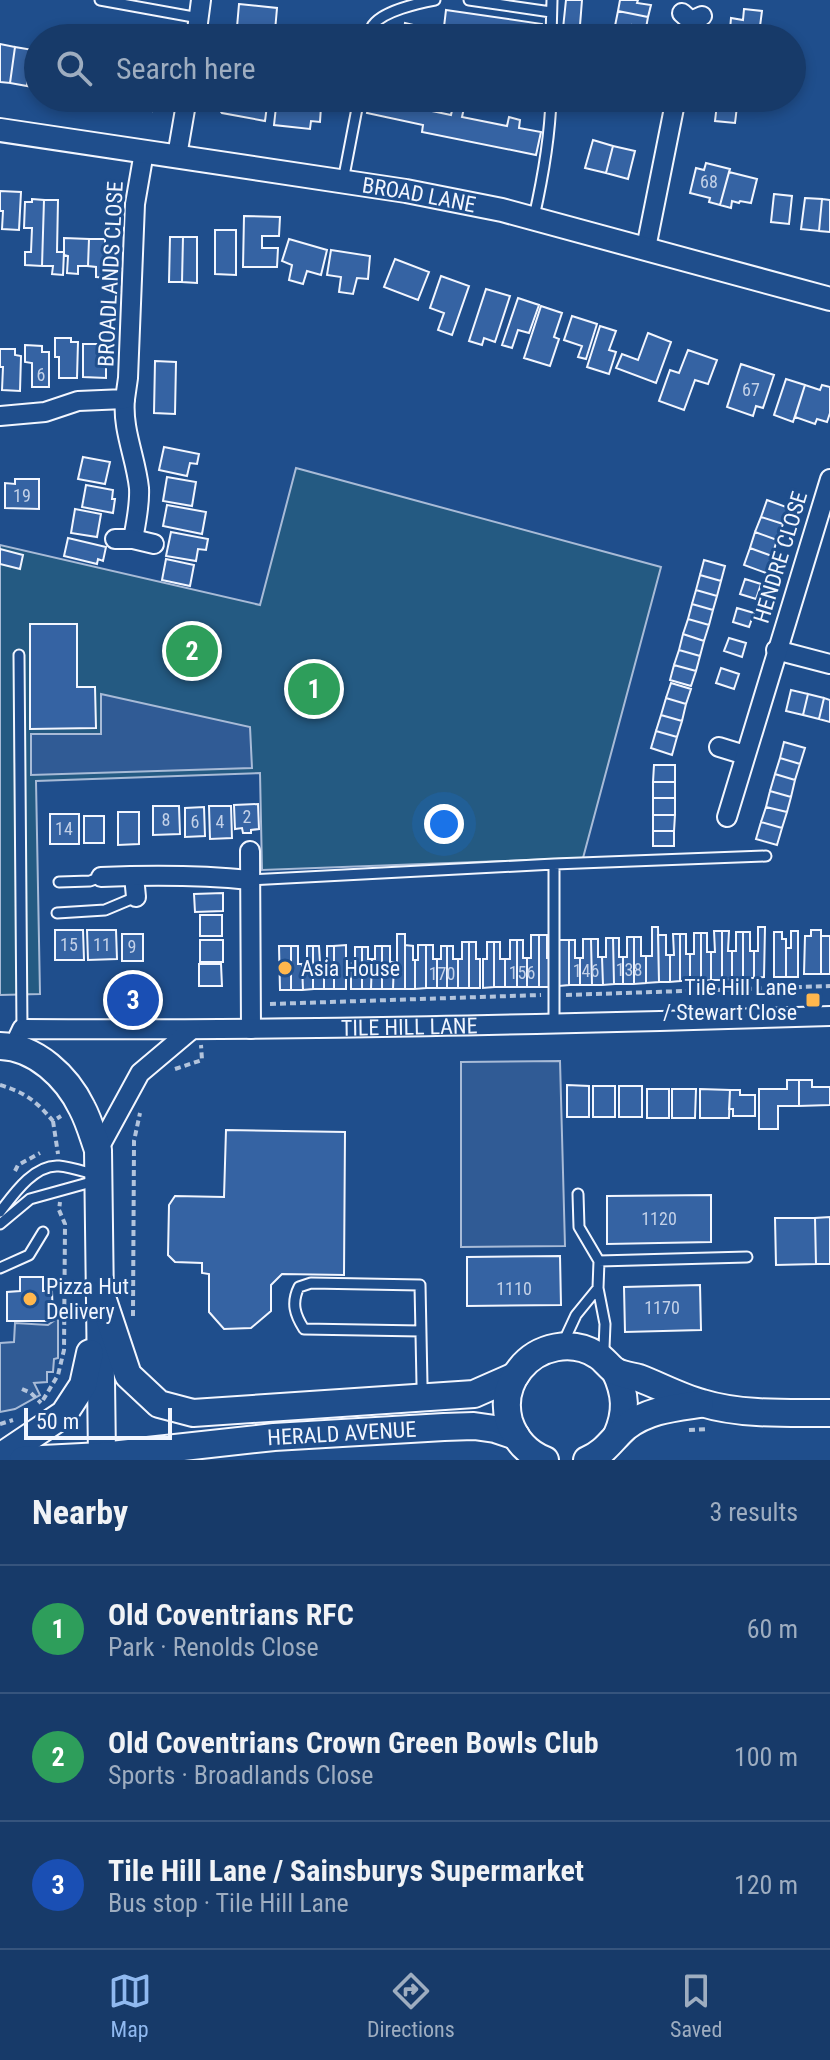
<!DOCTYPE html>
<meta charset="utf-8">
<style>
body{margin:0;font-family:"Roboto Condensed",sans-serif;background:#244571;color:#f1f3f6}
.scale{position:absolute;left:24px;bottom:20px;width:148px;box-sizing:border-box;padding-left:8px;border:4px solid #f2f6ff;border-top:0;font-size:22px;line-height:28px;white-space:nowrap;color:#f2f6ff;-webkit-text-stroke:6px #1f4e8c;paint-order:stroke}
.you{position:absolute;left:444px;top:824px;width:28px;height:28px;margin:-20px;border:6px solid #fff;border-radius:50%;background:#1a73e8;box-shadow:0 0 0 12px #1a73e833}
.badge{display:grid;place-items:center;width:52px;height:52px;border-radius:50%;background:#90b9f0;color:#fff;font-size:26px;font-weight:700}
.pin{position:absolute;translate:-50% -50%;border:4px solid #fff;box-shadow:0 2px 8px #0006}
.list{margin:0;padding:0;list-style:none}
h2{display:flex;justify-content:space-between;align-items:center;height:104px;margin:0;padding:0 32px;font-size:34px}
h2 small{font-size:26px;font-weight:400;color:#9eadc0}
.list li{display:grid;grid-template-columns:52px 1fr auto;gap:24px;align-items:center;box-sizing:border-box;height:128px;padding:0 32px;border-top:2px solid #36547d}
.list b{display:block;font-size:30px;white-space:nowrap}
.list p{margin:0;font-size:26px;white-space:nowrap;color:#9eadc0}
.list em{font-size:26px;font-style:normal;color:#9eadc0}
.icon{flex:none;width:44px;height:44px;fill:none;stroke:currentColor;stroke-width:2;stroke-linecap:round;stroke-linejoin:round}
.map{position:relative;flex:none;width:830px;height:1460px;overflow:hidden}
.search{position:absolute;background:#173a69;box-shadow:0 4px 12px #0003;left:24px;right:24px;top:24px;height:88px;display:flex;align-items:center;gap:20px;box-sizing:border-box;padding:0 28px;border-radius:44px;color:#9eadc0;font-size:30px}
.sheet{height:488px;background:#173a69}
nav{display:flex;justify-content:space-around;align-items:center;box-sizing:border-box;height:112px;border-top:2px solid #36547d;background:#173a69;font-size:22px;color:#9eadc0}
nav a{display:grid;justify-items:center;gap:4px}
nav .on{color:#90b9f0}
.map>svg:first-child{display:block}
.green{fill:#245a82;stroke:#a8bbd7;stroke-width:2}
.parking{fill:#305b95;stroke:#a8bbd7;stroke-width:2}
.building{fill:#3563a3;stroke:#f2f6ff;stroke-width:2}
.lines{fill:none;stroke-linecap:round;stroke-linejoin:round}
.service-casing{stroke:#f2f6ff;stroke-width:13}
.minor-casing{stroke:#f2f6ff;stroke-width:22}
.tertiary-casing{stroke:#f2f6ff;stroke-width:26}
.secondary-casing{stroke:#f2f6ff;stroke-width:30}
.path{stroke:#b3c4dc;stroke-width:4;stroke-dasharray:6 4;stroke-linecap:butt}
.service{stroke:#1f4e8c;stroke-width:9}
.minor{stroke:#1f4e8c;stroke-width:18}
.tertiary{stroke:#1f4e8c;stroke-width:22}
.secondary{stroke:#1f4e8c;stroke-width:26}
.poi-dot{fill:#ffb74d;stroke:#1f4e8c;stroke-width:3}
.labels{text-anchor:middle;stroke-width:6;stroke-linejoin:round;paint-order:stroke}
.number-label{font-size:18px;fill:#c3d1e8}
.street-label{font-size:22px;fill:#f2f6ff;stroke:#1f4e8c}
.poi-label{font-size:22px;fill:#f2f6ff;stroke:#1f4e8c;text-anchor:start}
</style>
<div class="map">
<svg width="830" height="1460" viewBox="0 0 830 1460">
<rect width="100%" height="100%" fill="#1f4e8c"/>
<!-- green -->
<path class="green" d="M296,468L661,567L583,858L262,870L260,773L36,781L40,994L0,995V545L260,605Z"/>
<!-- parking -->
<path class="parking" d="M101,694L250,727L252,768L31,775V734H101Z
M560,1061L565,1246L461,1247V1062Z
M58,1318V1358L54,1359L53,1372H47V1382L34,1383L40,1395L15,1409L0,1412V1343L14,1342L15,1323L48,1325Z"/>
<!-- building -->
<path class="building" d="M566,0H582L579,38H562Z
M620,0H638L637,3L651,5L648,17L618,11Z
M239,4L277,8L275,31L237,27Z
M744,9L762,11L759,34L730,30L731,18L743,20Z
M446,10L542,24L540,38H523L444,27Z
M618,11L648,17L646,28L632,25L630,38L613,36Z
M405,23L426,28L424,38H402Z
M730,30L759,34V38H729Z
M0,44L15,47L10,83L0,82Z
M15,47L33,50L27,86L10,83Z
M33,50H38V88L27,86Z
M120,98H138L136,108L118,105Z
M138,98H154L152,111L136,108Z
M219,98H268L265,121L222,113L217,107Z
M277,98H295V104L321,107L320,122L311,121L310,129L274,125Z
M370,98H406L428,104L427,110L451,115L453,106L464,108L462,117L507,126L509,117L520,120L519,128L541,132L536,155L422,132L423,125L367,113Z
M707,98H738L735,123L715,121L717,104L706,103Z
M593,140L613,146L606,173L585,168Z
M613,146L635,151L628,179L606,173Z
M706,163L730,169L720,205L709,202L710,198L690,193L696,168L704,170Z
M729,172L757,179L751,203L740,201L739,203L732,201L731,208L720,205Z
M0,191L21,192L19,230L2,229L3,211H0Z
M774,194L792,196L789,224L771,222Z
M805,198L822,199L819,231L801,229Z
M32,199L44,200L42,266L25,265V252H31L32,228H24L25,202H32Z
M822,199L830,200V232L819,231Z
M44,200H58L57,252H64L63,275L52,274L53,266H42Z
M244,216L280,217L279,236H262V248H278L277,267H243Z
M215,230H236V275L215,274Z
M170,237H183L182,282H169Z
M183,237H197V283L182,282Z
M64,238L89,239L88,266H78V274L67,273L68,256L64,255Z
M89,239H105V264H112V278L96,277V267L88,266Z
M289,239L327,250L321,275L307,271L303,284L289,280L292,265L282,261Z
M331,250L370,256L368,279L357,278L353,294L339,292L341,277L327,275Z
M395,259L429,272L418,300L384,287Z
M441,276L469,286L452,335L438,330L444,313L430,308Z
M486,289L510,296L495,342L484,338L482,345L469,341Z
M518,298L539,305L529,333L518,330L512,348L502,345Z
M541,306L562,313L554,337L559,339L550,366L524,358Z
M572,316L597,324L586,359L578,357L582,346L564,340Z
M600,326L616,331L609,350L616,352L609,374L587,367Z
M648,333L671,342L656,383L616,368L622,354L638,360Z
M55,338H71V342H78L77,378H59V357H55Z
M83,344H106V378L83,377Z
M25,345L42,346V352H49V387H32V363L25,362Z
M0,349H15V355L21,356L20,391L2,390L3,367H0Z
M688,350L717,360L708,384L695,380L684,410L659,401L670,370L679,373Z
M155,361L176,362L175,414L154,413Z
M741,364L774,375L763,408L756,406L753,416L727,407Z
M786,379L805,385L793,422L774,415Z
M805,385L820,390L822,385L830,387V413L827,422L817,419L815,424L795,417Z
M164,447L199,454L197,464L190,463L187,476L159,470Z
M83,457L110,462L105,484L78,479Z
M167,477L196,482L192,506L163,501Z
M15,479H39V509L5,508V483L15,484Z
M86,485L113,490L112,499H115L113,513L82,507Z
M767,500L789,508L783,524L761,517Z
M167,505L206,512L202,534L163,526Z
M75,509L101,514L97,537L71,533Z
M761,517L783,524L777,540L755,532Z
M171,532L208,539L206,550L198,549L196,561L166,556Z
M755,532L777,540L772,556L750,548Z
M68,538L106,547L103,561L98,559L97,564L64,556Z
M750,548L772,556L766,573L744,565Z
M0,549L23,555L20,569L0,564Z
M166,559L194,565L190,586L162,580Z
M704,560L725,566L721,581L700,575Z
M700,575L721,581L717,596L696,590Z
M745,579L761,584L756,599L740,594Z
M696,590L717,596L713,610L692,604Z
M692,604L713,610L709,625L688,619Z
M737,608L754,613L749,627L733,622Z
M688,619L709,625L704,641L683,634Z
M30,624H77V687H95L96,728L30,729Z
M683,634L704,641L700,656L679,650Z
M729,638L746,643L742,657L724,651Z
M679,650L700,656L696,671L674,665Z
M674,665L696,671L691,686L670,680Z
M721,668L739,674L734,689L716,683Z
M671,683L691,689L686,704L666,698Z
M791,690L808,694L803,715L786,711Z
M808,694L824,698L819,719L803,715Z
M666,698L686,704L682,721L661,715Z
M824,698L830,700V722L819,719Z
M661,715L682,721L677,737L656,731Z
M656,731L677,737L672,755L651,748Z
M784,742L805,748L800,764L780,758Z
M780,758L800,764L795,780L775,774Z
M654,765H675V782H653Z
M775,774L795,780L791,797L770,791Z
M653,782H675V798H653Z
M770,791L791,797L787,812L766,807Z
M653,798H675V815H653Z
M258,804L259,829L251,830V833H243L242,828L235,829L234,805Z
M153,806H179L180,834L153,835Z
M209,806H231L232,838L210,839Z
M204,807L205,836L185,837V808Z
M766,807L787,812L782,828L761,822Z
M118,812H139V844L118,845Z
M50,814H79V844H50Z
M653,815H675L674,831H653Z
M84,816H104V843H84Z
M761,822L782,828L777,845L756,839Z
M653,831H674V846H653Z
M223,893V911L195,912L194,894Z
M200,915H222V936H200Z
M652,927H658L659,982L646,983V956H652Z
M758,927H765L764,977L754,978V951H758Z
M55,930H83L84,960H55Z
M87,930H116L117,959L88,960Z
M811,930H821V974H804L805,936H811Z
M714,931H722V980H711V952H715Z
M722,931H729L728,951H732V979L722,980Z
M791,931H798V977H786V948H791Z
M736,932H743V978L732,979V951H736Z
M743,932H750V951H754V978H743Z
M774,932H782V939H786V977H774Z
M694,933H701V981H690V954H694Z
M701,933H707V952H711V980L701,981Z
M122,934H143V961H122Z
M397,934H405V989H393L394,962H397Z
M673,934H680V981L670,982V955H674Z
M680,934H686V954H690V981H680Z
M531,935H539V987H527V958H531Z
M539,935H547V958H552V987H539Z
M658,935H666V955H670V982H659Z
M821,936H830V974H821Z
M627,937H634V984H623V957H627Z
M634,937H641V956H646V983L634,984Z
M606,938H613L614,984L603,985L602,957H606Z
M613,938H619V957H623V984H614Z
M583,939H591L592,985H580V958H583Z
M591,939H598V957H602L603,985H592Z
M200,940H223V962H200Z
M510,940H517V987H505V959H510Z
M517,940H523V958H527V987H517Z
M559,940H569V985L559,986Z
M569,940H575V958H580V985H569Z
M462,942H469V988H458V959H462Z
M469,942H476V959H480V988H469Z
M487,942H494V987L483,988V959H487Z
M494,942H500V959H505V987H494Z
M346,945V989H334V946Z
M405,945L413,946V960H415V989H405Z
M418,945H426V988L415,989V960H418Z
M426,945H433V959H437V988H426Z
M279,946H291V990H280Z
M291,946H298V964H302L303,990H291Z
M307,946H313V989L303,990L302,964L307,963Z
M313,946H319L320,963H324V989H313Z
M327,946H334V989H324V963H327Z
M375,946H382V989H371L372,959H375Z
M382,946H390V962H394L393,989H382Z
M441,946H447V988H437V959H441Z
M447,946H453V959H458V988H447Z
M355,947H362V989H351V963H355Z
M362,947H368V959H372L371,989H362Z
M199,964H221L222,986H199Z
M787,1080H799V1106H778V1129H759V1089H787Z
M799,1080H812V1087H830V1105L799,1106Z
M567,1085L589,1086V1117H567Z
M593,1086H615V1117H593Z
M619,1086H642V1117H619Z
M647,1089H669V1118H647Z
M672,1089H696L695,1118H672Z
M700,1089L730,1090L729,1118H700Z
M730,1090H740V1095H755V1116H733V1109H729Z
M226,1130L345,1132L344,1275L282,1274L271,1285V1311L251,1328L224,1329L209,1312V1274L202,1273V1263L175,1262L168,1255L169,1205L175,1196L224,1197Z
M711,1195V1242L607,1244V1196Z
M830,1217V1264H816L815,1218Z
M775,1218H815L816,1264L776,1265Z
M560,1256L561,1305L467,1306V1257Z
M20,1277H43V1291H52L53,1321H7V1292L20,1291Z
M700,1285L701,1330L625,1332L624,1287Z"/>
<g class="lines">
<defs>
<path id="service" d="M100,0L199,18
M469,0L551,12
M369,38C370,34 370,29 373,25C383,11 419,3 435,0
M551,38L552,0
M343,181L359,98
M534,217C543,177 550,139 551,98
M19,655L22,1029
M554,864V1025
M250,880L554,864L766,856
M59,882L90,881L101,877
M57,913L105,910L136,897
M578,1194L579,1227L599,1261L598,1288L605,1324L604,1348L606,1356
M0,1212C13,1195 34,1164 59,1166C71,1167 85,1172 97,1175
M0,1224L30,1199L95,1181
M599,1261L747,1257
M0,1268L29,1255L43,1232
M421,1331L304,1329C295,1315 291,1303 299,1287L311,1283L420,1285L422,1384L424,1394
M563,1343L576,1315L598,1288"/>
<g id="minor">
<path d="M682,13L691,21L702,16"/>
<path d="M196,38L201,0"/>
<path d="M177,156L187,98"/>
<path d="M646,248L676,98"/>
<path d="M125,399C122,430 136,458 139,488C140,505 136,523 133,539"/>
<path d="M0,416L45,412L78,401L125,399L128,378L135,204L144,152"/>
<path d="M115,539H133L154,544"/>
<path d="M776,650L830,664"/>
<path d="M719,747L745,755"/>
<path d="M727,817L830,479"/>
<path d="M250,851L251,1029"/>
<path d="M134,876L136,897"/>
<path d="M101,877C151,875 201,875 250,880"/>
<path id="s1" d="M14,1046L22,1029C292,1031 561,1024 830,1016"/>
<path d="M98,1150L140,1073L191,1030"/>
</g>
<g id="tertiary">
<path id="s2" d="M0,130L406,191L502,210L830,299"/>
</g>
<g id="secondary">
<path d="M0,1046C36,1047 67,1077 82,1108C89,1121 93,1136 98,1150L102,1456"/>
<path d="M101,1294L128,1375L159,1404L193,1413L474,1394L515,1376"/>
<path d="M615,1371C626,1394 627,1412 617,1435"/>
<path d="M0,1457L64,1414L83,1385L90,1353"/>
<path id="s3" d="M23,1460L102,1456L274,1437L444,1427L474,1426L495,1429L516,1436"/>
<path d="M545,1460C527,1453 515,1439 509,1421C504,1402 508,1384 520,1369C538,1346 572,1339 597,1355C604,1359 609,1367 615,1371C622,1375 632,1376 639,1378C660,1386 680,1397 702,1403C740,1415 790,1413 830,1413"/>
<path d="M587,1460C605,1453 612,1439 626,1427C648,1410 673,1408 700,1404"/>
</g>
</defs>
<!-- service casing -->
<use href="#service" class="service-casing"/>
<!-- minor casing -->
<use href="#minor" class="minor-casing"/>
<!-- tertiary casing -->
<use href="#tertiary" class="tertiary-casing"/>
<!-- secondary casing -->
<use href="#secondary" class="secondary-casing"/>
<!-- path -->
<path class="path" d="M566,995L830,986
M270,1004L541,995
M175,1069L202,1060L201,1045
M0,1085C26,1093 36,1101 53,1121L61,1116
M53,1121L58,1154
M15,1171L18,1165L40,1153
M133,1316L134,1141L140,1113
M22,1389L31,1393L41,1403
M43,1400L58,1375L64,1350L65,1224L59,1210L60,1202
M0,1424L13,1420
M689,1430L708,1429"/>
<!-- service -->
<use href="#service" class="service"/>
<!-- minor -->
<use href="#minor" class="minor"/>
<!-- tertiary -->
<use href="#tertiary" class="tertiary"/>
<!-- secondary -->
<use href="#secondary" class="secondary"/>
</g>
<!-- markers -->
<g class="poi-dot">
<circle cx="285" cy="968" r="8"/>
<rect x="805" y="992" width="16" height="16" rx="4"/>
<circle cx="30" cy="1299" r="8"/>
</g>
<g class="labels">
<!-- number labels -->
<g class="number-label">
<text x="709" y="188">68</text>
<text x="41" y="381">6</text>
<text x="751" y="396">67</text>
<text x="22" y="502">19</text>
<text x="247" y="823">2</text>
<text x="166" y="826">8</text>
<text x="195" y="828">6</text>
<text x="220" y="828">4</text>
<text x="64" y="835">14</text>
<text x="69" y="951">15</text>
<text x="102" y="951">11</text>
<text x="132" y="953">9</text>
<text x="629" y="976">138</text>
<text x="586" y="977">146</text>
<text x="522" y="979">156</text>
<text x="442" y="980">170</text>
<text x="659" y="1225">1120</text>
<text x="514" y="1295">1110</text>
<text x="662" y="1314">1170</text>
</g>
<!-- street labels -->
<g class="street-label">
<text dy="8" stroke="none"><textPath href="#s2" startOffset="424">BROAD LANE</textPath></text>
<text transform="translate(110 274) rotate(-87)" y="8">BROADLANDS CLOSE</text>
<text transform="translate(780 557) rotate(-73)" y="8">HENDRE CLOSE</text>
<text dy="8" stroke="none"><textPath href="#s1" startOffset="406">TILE HILL LANE</textPath></text>
<text dy="8" stroke="none"><textPath href="#s3" startOffset="320">HERALD AVENUE</textPath></text>
</g>
<!-- poi labels -->
<g class="poi-label">
<text x="301" y="976">Asia House</text>
<text x="797" y="995" text-anchor="end">Tile Hill Lane<tspan x="797" dy="25">/ Stewart Close</tspan></text>
<text x="46" y="1294">Pizza Hut<tspan x="46" dy="25">Delivery</tspan></text>
</g>
</g>
</svg>
<div class="scale">50 m</div>
<div class="you"></div>
<div class="pin badge" style="left:314px;top:689px;background:#2e9e5b">1</div>
<div class="pin badge" style="left:192px;top:651px;background:#2e9e5b">2</div>
<div class="pin badge" style="left:133px;top:1000px;background:#1a4fb4">3</div>
<div class="search"><svg class="icon" aria-label="search" viewBox="0 0 24 24"><circle cx="10" cy="10" r="6"/><path d="M15 15l6 6"/></svg>Search here</div>
</div>
<section class="sheet">
<h2>Nearby<small>3 results</small></h2>
<ul class="list">
<li><span class="badge" style="background:#2e9e5b">1</span><div><b>Old Coventrians RFC</b><p>Park · Renolds Close</p></div><em>60 m</em></li>
<li><span class="badge" style="background:#2e9e5b">2</span><div><b>Old Coventrians Crown Green Bowls Club</b><p>Sports · Broadlands Close</p></div><em>100 m</em></li>
<li><span class="badge" style="background:#1a4fb4">3</span><div><b>Tile Hill Lane / Sainsburys Supermarket</b><p>Bus stop · Tile Hill Lane</p></div><em>120 m</em></li>
</ul>
</section>
<nav>
<a class="on"><svg class="icon" aria-label="map" viewBox="0 0 24 24"><path d="M3 6l6-2 6 2 6-2v14l-6 2-6-2-6 2zM9 4v14M15 6v14"/></svg>Map</a>
<a><svg class="icon" aria-label="directions" viewBox="0 0 24 24"><path d="M12 3l9 9-9 9-9-9zM9 14v-3h6M13 9l2 2-2 2"/></svg>Directions</a>
<a><svg class="icon" aria-label="saved" viewBox="0 0 24 24"><path d="M7 4h10v16l-5-4-5 4z"/></svg>Saved</a>
</nav>
